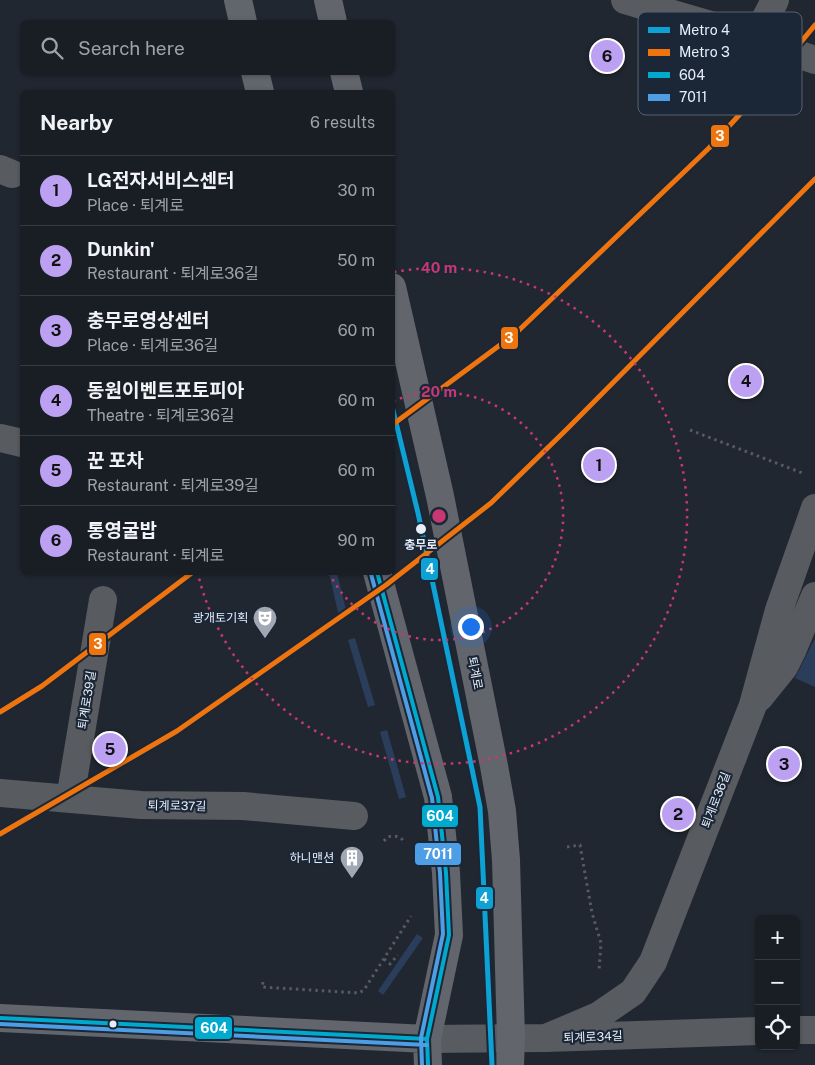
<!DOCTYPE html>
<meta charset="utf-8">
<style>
body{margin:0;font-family:"Public Sans","Noto Sans KR",sans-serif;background:#262a31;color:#f1f3f6}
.controls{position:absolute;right:15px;bottom:15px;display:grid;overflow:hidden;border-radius:8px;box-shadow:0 1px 4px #0004}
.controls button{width:45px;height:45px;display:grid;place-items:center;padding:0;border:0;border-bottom:1px solid #373b41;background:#191d24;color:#f1f3f6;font:25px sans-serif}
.you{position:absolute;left:470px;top:626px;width:18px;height:18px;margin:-12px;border:4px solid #fff;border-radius:50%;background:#1a73e8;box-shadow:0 0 0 8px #1a73e833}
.badge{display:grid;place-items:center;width:32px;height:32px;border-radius:50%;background:#bca0f2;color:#111;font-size:16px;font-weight:700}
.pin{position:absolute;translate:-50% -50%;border:2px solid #fff;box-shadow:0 1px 5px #0006}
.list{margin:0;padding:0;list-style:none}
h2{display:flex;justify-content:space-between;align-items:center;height:65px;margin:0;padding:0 20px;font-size:21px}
h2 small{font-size:16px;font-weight:400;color:#9fa2a6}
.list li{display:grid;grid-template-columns:32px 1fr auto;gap:15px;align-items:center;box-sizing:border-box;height:70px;padding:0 20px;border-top:1px solid #373b41}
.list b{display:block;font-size:19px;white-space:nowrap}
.list p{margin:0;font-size:16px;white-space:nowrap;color:#9fa2a6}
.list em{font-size:16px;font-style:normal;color:#9fa2a6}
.icon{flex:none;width:28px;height:28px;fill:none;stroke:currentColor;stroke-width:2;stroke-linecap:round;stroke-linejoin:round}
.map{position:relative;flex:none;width:815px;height:1065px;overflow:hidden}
.search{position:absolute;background:#191d24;box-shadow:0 1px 4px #0004;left:20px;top:20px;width:375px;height:55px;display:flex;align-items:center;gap:12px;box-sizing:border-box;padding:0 18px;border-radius:8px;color:#9fa2a6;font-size:19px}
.panel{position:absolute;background:#191d24;box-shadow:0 1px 4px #0004;left:20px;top:90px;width:375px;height:485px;border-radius:8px}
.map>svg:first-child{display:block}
.green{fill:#2a3d5b}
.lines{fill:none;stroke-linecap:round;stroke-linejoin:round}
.path{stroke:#575b60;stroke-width:3;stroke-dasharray:2.5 4;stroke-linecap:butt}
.minor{stroke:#585b5f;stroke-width:28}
.major{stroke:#62656b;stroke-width:28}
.bus-1-casing{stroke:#1b2636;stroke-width:8}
.bus-2-casing{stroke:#1b2636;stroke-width:8}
.bus-1{stroke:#00a9ce;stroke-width:4}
.bus-2{stroke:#4d9ee5;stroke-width:4}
.metro-1-casing{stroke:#1b2636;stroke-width:9}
.metro-2-casing{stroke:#1b2636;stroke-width:9}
.metro-1{stroke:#0da2d3;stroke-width:5}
.metro-2{stroke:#ef740d;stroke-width:5}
.ring{fill:none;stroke:#c73873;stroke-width:2.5;stroke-dasharray:2.5 5}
.stop-dot{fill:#e6eef9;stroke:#1b2636;stroke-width:2}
.labels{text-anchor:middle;stroke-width:4.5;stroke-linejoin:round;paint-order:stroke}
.stop-label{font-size:12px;font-weight:bold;fill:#e6eef9;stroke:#1b2636}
.poi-label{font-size:12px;fill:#e6eef9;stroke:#1b2636;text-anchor:end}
.street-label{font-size:12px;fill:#e6eef9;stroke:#1b2636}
.key{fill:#1b2636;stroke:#586270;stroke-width:1}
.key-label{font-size:14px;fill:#e6eef9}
.centre{fill:#c73873;stroke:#1b2636;stroke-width:2.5}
.ring-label{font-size:15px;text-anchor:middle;font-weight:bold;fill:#c73873;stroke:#1b2636;stroke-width:4.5;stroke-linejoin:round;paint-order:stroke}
.line-badge{stroke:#1b2636;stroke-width:2}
.badge-label{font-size:14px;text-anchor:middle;font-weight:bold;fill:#fff}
</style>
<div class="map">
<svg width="815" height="1065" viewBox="0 0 815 1065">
<rect width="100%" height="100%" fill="#212730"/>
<!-- green -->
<path class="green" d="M329,573H337L347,614L339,617Z
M355,638L375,705L368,707L348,640Z
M815,638V687L795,678Z
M387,730L406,797L399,799L380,732Z
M417,934L423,938L383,995L378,991Z"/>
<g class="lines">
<!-- path -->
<path class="path" d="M690,430L805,474
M384,841L387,837C394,835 401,836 404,842
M567,847L580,845L592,913L601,943L599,971
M384,959L390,964L398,955
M263,982L262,987L359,993L364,990L411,916"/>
<!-- minor -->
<path class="minor" d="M625,0L731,31L815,60
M755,39L775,0
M0,169L12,174
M0,438L22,443
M759,698L784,667L792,651L815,596
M0,793L141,805L243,806L354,816
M70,799L103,600
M796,1030H815
M546,1038L598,1016L633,992L653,962L753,705L779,610L815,508
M427,1039L546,1038L759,1031"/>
<!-- major -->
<path class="major" d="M238,0L243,22
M328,0L333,22
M255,72L260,92
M344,72L349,92
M392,287L440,496L494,766L502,811L506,860L511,1038L510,1065
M377,572L438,797L446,873L449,935L427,1039L428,1065
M0,1018L427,1039"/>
<defs>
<path id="bus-1" d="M377,572L438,797L446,873L449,935L427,1039L428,1065
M0,1018L427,1039"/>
<path id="bus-2" d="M371,574L432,798L440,873L443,934L421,1038L422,1065
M0,1024L427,1045"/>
</defs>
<!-- bus-1 casing -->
<use href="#bus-1" class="bus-1-casing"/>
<!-- bus-2 casing -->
<use href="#bus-2" class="bus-2-casing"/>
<!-- bus-1 -->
<use href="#bus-1" class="bus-1"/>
<!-- bus-2 -->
<use href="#bus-2" class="bus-2"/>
<defs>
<path id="metro-1" d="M392,406L418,513L480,807L492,1065"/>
<path id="metro-2" d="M392,425L515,334L709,148L752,101L815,25
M0,712L42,686L193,572
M0,834L177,731L386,585L491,503L567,429L815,179"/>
</defs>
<!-- metro-1 casing -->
<use href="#metro-1" class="metro-1-casing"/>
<!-- metro-2 casing -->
<use href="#metro-2" class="metro-2-casing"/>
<!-- metro-1 -->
<use href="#metro-1" class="metro-1"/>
<!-- metro-2 -->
<use href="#metro-2" class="metro-2"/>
</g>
<!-- distance rings -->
<g class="ring">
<path d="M393 401A124 124 0 1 1 329 573"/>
<path d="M394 272A248 248 0 1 1 198 574"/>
</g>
<!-- icons -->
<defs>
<symbol id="theatre-pin" viewBox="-11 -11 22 30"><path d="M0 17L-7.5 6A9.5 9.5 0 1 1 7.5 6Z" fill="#a1a8b3" stroke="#1b2636"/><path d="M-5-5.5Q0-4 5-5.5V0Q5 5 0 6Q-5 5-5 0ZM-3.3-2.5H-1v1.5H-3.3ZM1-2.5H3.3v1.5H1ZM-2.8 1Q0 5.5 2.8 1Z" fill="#fff"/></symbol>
<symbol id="building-pin" viewBox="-11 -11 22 30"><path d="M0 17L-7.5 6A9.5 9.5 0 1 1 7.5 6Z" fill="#a1a8b3" stroke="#1b2636"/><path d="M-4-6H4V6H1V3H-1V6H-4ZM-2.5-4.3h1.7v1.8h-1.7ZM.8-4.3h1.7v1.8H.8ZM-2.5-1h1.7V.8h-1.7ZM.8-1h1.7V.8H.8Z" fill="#fff"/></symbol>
</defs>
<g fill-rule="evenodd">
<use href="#theatre-pin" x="251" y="604" width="28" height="38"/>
<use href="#building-pin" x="338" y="844" width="28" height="38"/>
</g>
<!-- markers -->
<g class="stop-dot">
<circle cx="421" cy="529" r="6"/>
<circle cx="113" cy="1024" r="4.5"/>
</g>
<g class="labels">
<!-- stop labels -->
<g class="stop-label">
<text x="421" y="549">충무로</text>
</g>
<!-- poi labels -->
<g class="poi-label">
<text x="248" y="622">광개토기획</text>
<text x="334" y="862">하니맨션</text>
</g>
<!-- street labels -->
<g class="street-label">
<text transform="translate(475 673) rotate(79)" y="4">퇴계로</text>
<text transform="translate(87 700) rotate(-81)" y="4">퇴계로39길</text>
<text transform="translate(716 800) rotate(-69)" y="4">퇴계로36길</text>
<text transform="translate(177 806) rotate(1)" y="4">퇴계로37길</text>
<text transform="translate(593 1037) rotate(-2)" y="4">퇴계로34길</text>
</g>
</g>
<!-- legend -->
<rect x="638" y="12" width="164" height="103" rx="8" class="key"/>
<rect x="648" y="27" width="22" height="6" fill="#0da2d3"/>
<rect x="648" y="49" width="22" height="7" fill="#ef740d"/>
<rect x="648" y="72" width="22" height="6" fill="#00a9ce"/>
<rect x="648" y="94" width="22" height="7" fill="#4d9ee5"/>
<g class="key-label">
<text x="679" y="35">Metro 4</text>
<text x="679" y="57">Metro 3</text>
<text x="679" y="80">604</text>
<text x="679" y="102">7011</text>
</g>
<circle cx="439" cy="516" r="8" class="centre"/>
<g class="ring-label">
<text x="439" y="273">40 m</text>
<text x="439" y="397">20 m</text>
</g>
<g class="line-badge">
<rect x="710" y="124" width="20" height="24" rx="5" fill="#ef740d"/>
<rect x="500" y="326" width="19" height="24" rx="5" fill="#ef740d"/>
<rect x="420" y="557" width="19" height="24" rx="5" fill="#0da2d3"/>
<rect x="88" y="632" width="19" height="24" rx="5" fill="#ef740d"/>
<rect x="421" y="804" width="38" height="24" rx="5" fill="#00a9ce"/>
<rect x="414" y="842" width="48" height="24" rx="5" fill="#4d9ee5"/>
<rect x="475" y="886" width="19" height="24" rx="5" fill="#0da2d3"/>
<rect x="194" y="1016" width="39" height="24" rx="5" fill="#00a9ce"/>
</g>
<g class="badge-label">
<text x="720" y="141">3</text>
<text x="509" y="343">3</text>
<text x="430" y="574">4</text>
<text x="98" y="649">3</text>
<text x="440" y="821">604</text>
<text x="438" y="859">7011</text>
<text x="484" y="903">4</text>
<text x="214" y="1033">604</text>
</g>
</svg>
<div class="controls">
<button>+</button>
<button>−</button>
<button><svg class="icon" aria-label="locate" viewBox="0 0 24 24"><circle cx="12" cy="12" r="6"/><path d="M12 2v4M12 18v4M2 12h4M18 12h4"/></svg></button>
</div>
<div class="you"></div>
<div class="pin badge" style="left:599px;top:465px">1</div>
<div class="pin badge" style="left:678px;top:814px">2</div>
<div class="pin badge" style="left:784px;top:764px">3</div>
<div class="pin badge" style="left:746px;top:381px">4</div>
<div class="pin badge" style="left:110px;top:749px">5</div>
<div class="pin badge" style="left:607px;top:56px">6</div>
<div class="search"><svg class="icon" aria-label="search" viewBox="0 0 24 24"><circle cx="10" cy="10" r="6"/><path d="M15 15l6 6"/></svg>Search here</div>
<section class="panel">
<h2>Nearby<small>6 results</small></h2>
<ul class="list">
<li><span class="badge">1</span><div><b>LG전자서비스센터</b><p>Place · 퇴계로</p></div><em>30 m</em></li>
<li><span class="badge">2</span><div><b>Dunkin'</b><p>Restaurant · 퇴계로36길</p></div><em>50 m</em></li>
<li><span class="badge">3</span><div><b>충무로영상센터</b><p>Place · 퇴계로36길</p></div><em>60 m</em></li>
<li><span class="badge">4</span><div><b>동원이벤트포토피아</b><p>Theatre · 퇴계로36길</p></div><em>60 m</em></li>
<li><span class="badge">5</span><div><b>꾼 포차</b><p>Restaurant · 퇴계로39길</p></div><em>60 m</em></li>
<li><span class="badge">6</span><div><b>통영굴밥</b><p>Restaurant · 퇴계로</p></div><em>90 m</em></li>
</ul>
</section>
</div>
